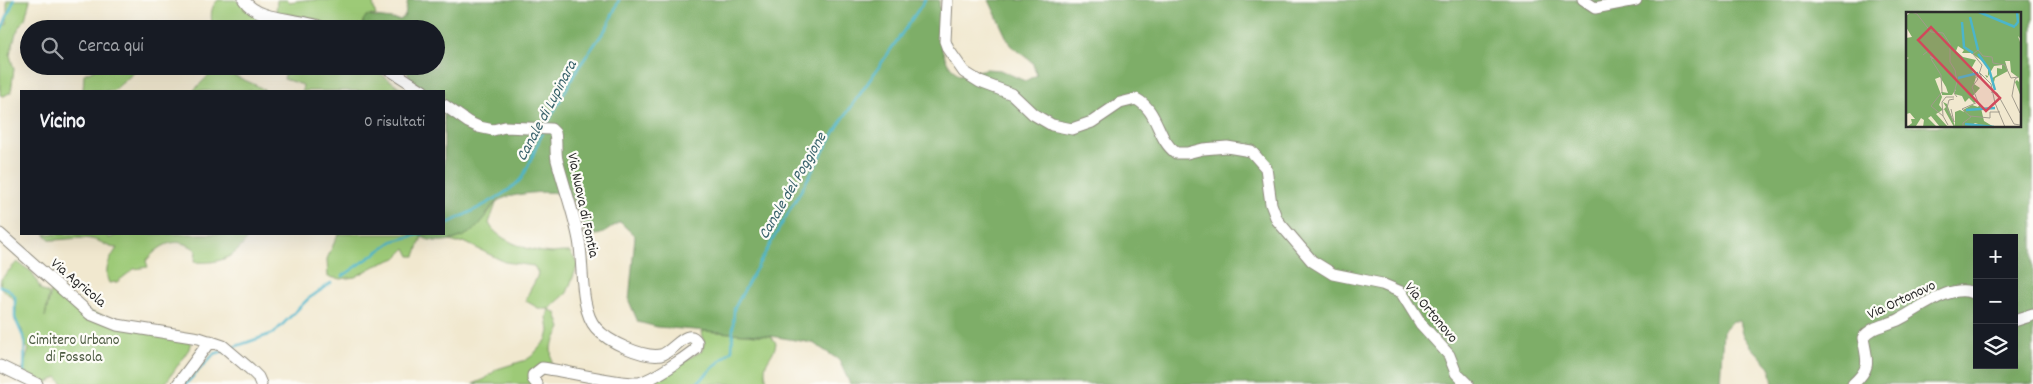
<!DOCTYPE html>
<html lang="it">
<meta charset="utf-8">
<style>
body{margin:0;font-family:Dekko,sans-serif;background:#20242c;color:#f1f3f6}
.controls{position:absolute;right:15px;bottom:15px;display:grid;overflow:hidden;border-radius:0px;box-shadow:0 5px 20px #0002}
.controls button{width:45px;height:45px;display:grid;place-items:center;padding:0;border:0;border-bottom:1px solid #363941;background:#171b24;color:#f1f3f6;font:25px sans-serif}
.list{margin:0;padding:0;list-style:none}
h2{display:flex;justify-content:space-between;align-items:center;height:65px;margin:0;padding:0 20px;font-size:21px}
h2 small{font-size:16px;font-weight:400;color:#9ea1a6}
.icon{flex:none;width:28px;height:28px;fill:none;stroke:currentColor;stroke-width:2;stroke-linecap:round;stroke-linejoin:round}
.map{position:relative;flex:none;width:2033px;height:384px;overflow:hidden}
.search{position:absolute;background:#171b24;box-shadow:0 5px 20px #0002;left:20px;top:20px;width:425px;height:55px;display:flex;align-items:center;gap:12px;box-sizing:border-box;padding:0 18px;border-radius:28px;color:#9ea1a6;font-size:19px}
.panel{position:absolute;background:#171b24;box-shadow:0 5px 20px #0002;left:20px;top:90px;width:425px;height:145px;border-radius:0px}
.map>svg:first-child{display:block}
.green{fill:#9dca77;stroke:#647a51}
.forest{fill:#7eae68;stroke:#546c4a;fill-rule:evenodd}
.lines{fill:none;stroke-linecap:round;stroke-linejoin:round}
.stream{stroke:#4cb5ca;stroke-width:2.5}
.minor-casing{stroke:#8e8a7d;stroke-width:13}
.minor{stroke:#fff;stroke-width:11}
.labels{text-anchor:middle;stroke-width:4.5;stroke-linejoin:round;paint-order:stroke}
.street-label{font-size:15px;fill:#2b2b2b;stroke:#fdfcf7}
.park-label{font-size:15px;fill:#4d5b42;stroke:#fdfcf7}
.water-label{font-size:16px;font-style:italic;fill:#38626b;stroke:#fdfcf7}
.inset-river{fill:none;stroke:#4cb5ca;stroke-width:2.5}
.inset-road{fill:none;stroke:#a29c8d;stroke-width:1}
.view{fill:#d1495b;fill-opacity:0.15;stroke:#d1495b;stroke-width:2.5}
.inset-edge{fill:none;stroke:#2b2b2b;stroke-width:2.5}
</style>
<div class="map">
<svg width="2033" height="384" viewBox="0 0 2033 384">
<rect width="100%" height="100%" fill="#fdfcf7"/>
<filter id="ink" filterUnits="userSpaceOnUse"><feTurbulence type="fractalNoise" baseFrequency=".02" numOctaves="2"/><feDisplacementMap in="SourceGraphic" scale="10" xChannelSelector="R" yChannelSelector="G"/><feConvolveMatrix kernelMatrix="1 2 1 2 8 2 1 2 1" color-interpolation-filters="sRGB"/></filter>
<filter id="wash" filterUnits="userSpaceOnUse"><feTurbulence type="fractalNoise" baseFrequency=".0096" numOctaves="4" result="noise"/><feDisplacementMap in="SourceGraphic" scale="20" xChannelSelector="R" yChannelSelector="G"/><feGaussianBlur stdDeviation="1.12" result="paint"/><feColorMatrix in="noise" values="0 0 0 0 0 0 0 0 0 0 0 0 0 0 0 0 0 1.4 0 .05"/><feComposite in="paint" operator="in"/></filter>
<g filter="url(#wash)">
<rect width="100%" height="100%" fill="#f1e8cf"/>
<!-- green -->
<path class="green" d="M7,0H30L25,19L16,33L10,55L14,69L11,92L4,96L0,95V27L7,24Z
M218,0H236L261,17L268,27L289,22L322,29H213C211,19 209,8 218,0Z
M277,0H287L289,2L304,0H372L376,16L371,15L363,21V26L361,29H337L318,20L276,12Z
M119,66H129L136,71L113,91H83L84,74L97,68Z
M287,66C303,66 359,63 370,68C384,74 393,84 406,91H302L303,85L284,79Z
M216,68L256,85L266,91H193Z
M497,201L489,223C496,241 535,253 554,253C559,252 564,252 570,252L578,264L567,293L549,309L556,313L561,328L551,347L552,366H543L532,384H473L485,379L497,369L526,360L532,356L547,339L549,331L547,317L549,309H540L526,301C528,290 536,283 538,273L534,266L505,262L464,242L457,243L450,241C476,233 482,221 497,201Z
M44,234H107L109,238L120,234H250C237,257 221,264 195,262L196,250C177,235 160,244 146,261L148,267L134,269L117,282L109,283C103,270 110,259 117,248C108,248 103,242 95,240C82,236 65,240 51,240Z
M338,234H417L422,237L415,256H410L406,248L396,258L375,266L355,277L341,279L328,277L327,259Z
M17,262L32,272L41,290L49,294L45,317L52,288L57,286L80,309L191,341L189,349L165,384H63L57,377L47,383L22,371L29,349L25,346L22,330L15,321L16,309L15,300L0,287L1,279Z
M702,331L771,336L776,343C775,354 764,361 765,371C765,375 767,380 768,384H642L702,351L704,344Z"/>
<!-- forest -->
<path class="forest" d="M408,0H939C942,28 934,55 959,75L986,69L1000,70L1025,81L1037,75L1032,62L1010,45L989,0H2033V384H1773L1770,367L1747,342L1742,334L1739,321H1732L1723,331L1720,384H850L839,360L813,343L771,336L657,327L638,322L629,301L635,236L620,222C606,230 602,239 585,233C581,222 578,206 570,198C559,187 512,194 499,200C490,205 485,220 477,227C463,241 433,247 417,234H444V91C439,91 431,92 427,91C417,86 406,77 406,66H436V29H364L363,21L366,16L400,20L405,16ZM1907,14H2019V126H1907ZM1977,238H2014V365H1977Z"/>
<g class="lines">
<!-- stream -->
<path class="stream" d="M0,33L14,0
M546,126L578,68L607,27L619,0
M444,225C464,215 512,194 523,176C531,163 535,147 543,133
M343,276L393,241L422,234
M0,286L8,289L15,297V318L25,341L24,373
M231,348L274,333L308,299L331,283
M186,384L214,354L224,351
M696,384L732,350L734,309L748,283L838,126L925,0"/>
</g>
</g>
<g filter="url(#ink)">
<g class="lines">
<defs>
<path id="minor" d="M244,0C259,23 303,17 326,29
M947,0L945,41L948,49L964,72L980,82L1012,94L1033,114L1052,125L1072,129L1092,122L1120,103L1136,99C1159,111 1156,138 1176,153H1187L1203,149L1227,147L1251,151L1266,168L1271,204L1277,220L1312,261L1333,274L1382,284L1401,292L1421,324L1449,355L1456,373L1467,384
M1583,0L1595,8L1636,0
M384,66L423,91
M444,105L468,122L479,127L493,130L505,127L551,129L555,133C557,142 555,151 557,160C564,187 574,213 579,240C584,266 579,308 596,328C608,342 643,358 661,355C673,352 688,326 697,342L696,349C683,359 654,379 639,383C617,384 567,371 542,368L533,375V379L537,384
M0,234L90,314L117,325L199,338L223,346L250,369L258,377L261,384
M2014,321L2033,315
M0,366L37,384
M178,384L210,341
M1853,384C1872,367 1867,361 1863,338C1872,325 1887,326 1900,319C1919,309 1954,280 1977,295"/>
</defs>
<!-- minor casing -->
<use href="#minor" class="minor-casing"/>
<!-- minor -->
<use href="#minor" class="minor"/>
</g>
</g>
<g class="labels">
<!-- street labels -->
<g class="street-label">
<text transform="translate(584 205) rotate(78)" y="5">Via Nuova di Fontia</text>
<text transform="translate(79 282) rotate(40)" y="5">Via Agricola</text>
<text transform="translate(1901 299) rotate(-25)" y="5">Via Ortonovo</text>
<text transform="translate(1432 312) rotate(50)" y="5">Via Ortonovo</text>
</g>
<!-- park labels -->
<g class="park-label">
<text x="74" y="344">Cimitero Urbano<tspan x="74" dy="17">di Fossola</tspan></text>
</g>
<!-- water labels -->
<g class="water-label">
<text transform="translate(545 110) rotate(-62)" y="6">Canale di Lupinara</text>
<text transform="translate(791 185) rotate(-60)" y="6">Canale del Poggione</text>
</g>
</g>
<!-- overview -->
<g transform="translate(1906 12)">
<rect width="115" height="115" fill="#f1e8cf"/>
<path d="M5,0H115V27L112,24L115,33V85L109,70L111,68L113,70V66L105,60L104,49H99L102,59L89,66L87,74L85,67L91,63V56L96,57V53L88,54L81,66L79,63L82,64V57L78,50L65,41H56L58,38L52,34L50,39L57,45L70,48L65,57L70,65L68,72L74,76L66,85L71,89L68,91L63,86L59,90L56,84L48,82L50,77L46,83H36V80L42,81L40,75L34,65L29,67L36,85L33,93L37,98L40,95L37,90L41,92L49,114V100L54,98L58,100L57,98L66,93L72,95L74,92L78,109L88,115H70L72,112L69,111L63,115H48L38,97L30,102L42,115H34L25,104L22,106L31,115H17L18,108L15,106L10,114L1,115L6,111L5,107H9L4,101L0,102V47L3,46L0,45V26L6,25L0,15V4Z" fill="#7eae68"/>
<path class="inset-river" d="M73,0L109,15M64,5L72,38M56,10L58,35L67,41M109,14L112,10L111,0M72,42L83,57L89,78M52,66L72,61M60,98L89,96M59,112L88,115"/>
<path class="inset-road" d="M5,0L11,2L25,20L37,21L44,32V50L49,58L51,70L48,81L51,85M17,43L22,39L27,43L24,45L28,46L25,47L35,63L36,80L25,94L37,104M73,62L76,53L67,42L72,38L77,44L86,45L87,51L99,53L105,66L112,65L109,67L106,84L114,101M85,80L91,81L108,112L114,113M45,97L48,110L41,96L43,88L48,87M64,104L84,106V100H94M42,113L37,104L36,90L40,85H48M57,115V111L65,105L56,97L72,90L66,75L72,67L69,63L76,67L74,61L85,72L89,91L99,115"/>
<path class="view" d="M25,15L94,86L80,99L12,28Z"/>
<rect width="115" height="115" class="inset-edge"/>
</g>
</svg>
<div class="controls">
<button>+</button>
<button>−</button>
<button><svg class="icon" aria-label="layers" viewBox="0 0 24 24"><path d="M12 4l9 5-9 5-9-5zM3 14l9 5 9-5"/></svg></button>
</div>
<div class="search"><svg class="icon" aria-label="search" viewBox="0 0 24 24"><circle cx="10" cy="10" r="6"/><path d="M15 15l6 6"/></svg>Cerca qui</div>
<section class="panel">
<h2>Vicino<small>0 risultati</small></h2>
<ul class="list">
</ul>
</section>
</div>
